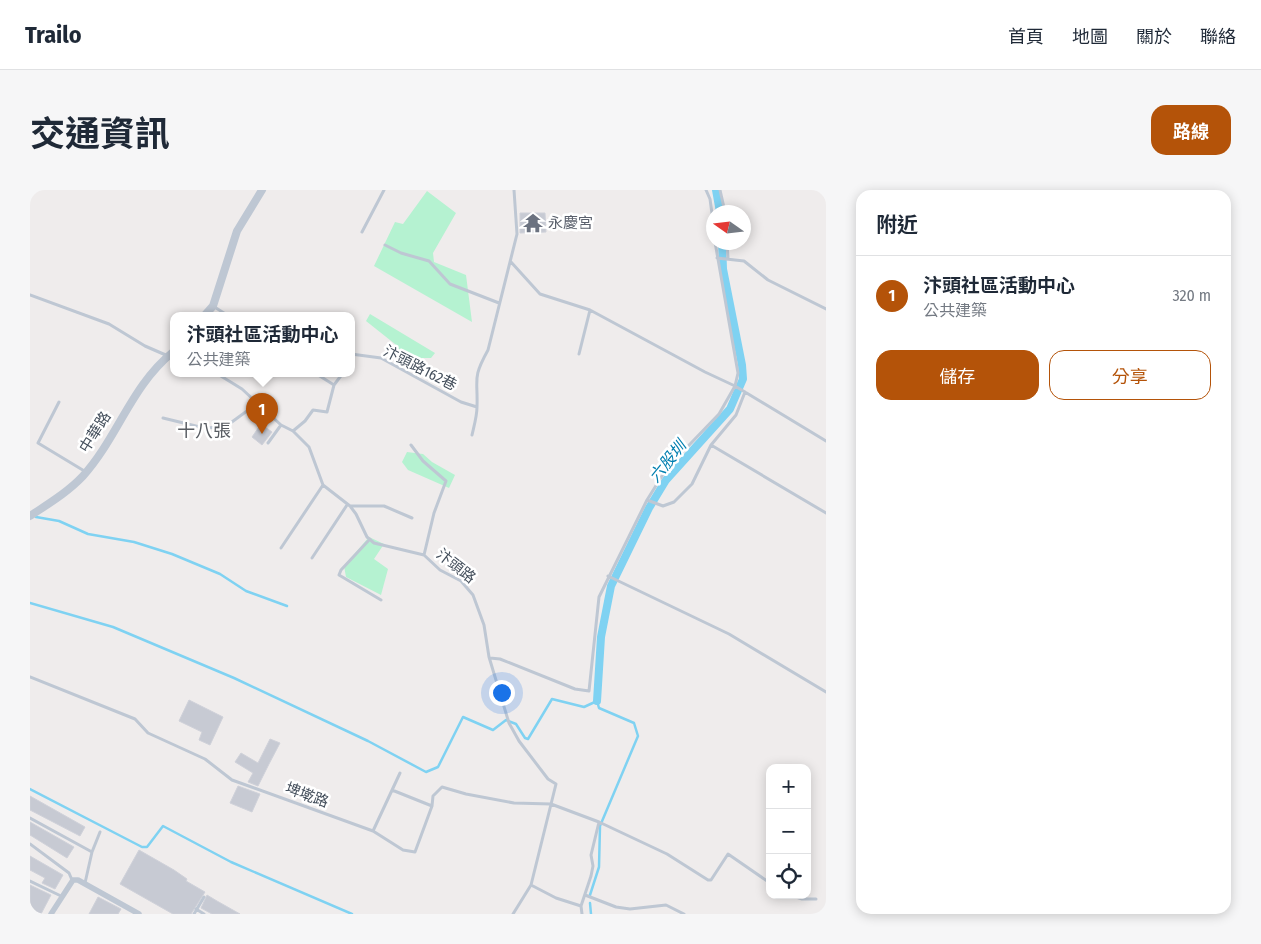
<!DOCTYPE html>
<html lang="zh-TW">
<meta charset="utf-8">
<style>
body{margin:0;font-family:"Fira Sans Condensed","Noto Sans TC",sans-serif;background:#f6f6f7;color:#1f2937}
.controls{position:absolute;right:15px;bottom:15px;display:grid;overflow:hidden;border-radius:10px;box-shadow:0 2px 12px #0003}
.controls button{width:45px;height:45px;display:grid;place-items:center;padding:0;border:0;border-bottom:1px solid #e0e1e3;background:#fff;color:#1f2937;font:25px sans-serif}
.compass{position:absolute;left:676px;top:15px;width:45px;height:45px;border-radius:50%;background:#fff;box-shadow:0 2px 12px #0003;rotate:284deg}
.you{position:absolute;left:471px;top:502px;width:18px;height:18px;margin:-12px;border:4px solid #fff;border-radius:50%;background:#1a73e8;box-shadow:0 0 0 8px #1a73e833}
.badge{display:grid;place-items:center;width:32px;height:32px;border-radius:50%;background:#b45309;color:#fff;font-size:16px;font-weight:700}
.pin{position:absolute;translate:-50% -41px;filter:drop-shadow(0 1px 2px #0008)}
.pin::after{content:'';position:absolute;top:26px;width:18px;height:15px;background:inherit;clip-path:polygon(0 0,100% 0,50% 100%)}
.popup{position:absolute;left:140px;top:122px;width:185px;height:65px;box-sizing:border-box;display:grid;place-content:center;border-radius:10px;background:#fff;filter:drop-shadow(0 1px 4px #0005);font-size:16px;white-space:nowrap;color:#747a83}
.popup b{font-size:19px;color:#1f2937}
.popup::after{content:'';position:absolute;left:50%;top:100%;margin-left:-10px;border:10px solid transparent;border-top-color:#fff}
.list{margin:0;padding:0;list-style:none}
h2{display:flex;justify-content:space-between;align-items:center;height:65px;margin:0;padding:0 20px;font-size:21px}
h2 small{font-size:16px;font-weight:400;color:#747a83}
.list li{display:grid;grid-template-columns:32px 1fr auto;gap:15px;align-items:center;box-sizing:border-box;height:80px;padding:0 20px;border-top:1px solid #e0e1e3}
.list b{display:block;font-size:19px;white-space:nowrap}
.list p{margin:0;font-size:16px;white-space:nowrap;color:#747a83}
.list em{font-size:16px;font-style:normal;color:#747a83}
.actions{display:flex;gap:10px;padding:15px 20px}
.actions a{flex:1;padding:11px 0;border:1px solid #b45309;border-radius:15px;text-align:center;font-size:18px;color:#b45309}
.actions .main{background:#b45309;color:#fff}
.icon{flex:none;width:28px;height:28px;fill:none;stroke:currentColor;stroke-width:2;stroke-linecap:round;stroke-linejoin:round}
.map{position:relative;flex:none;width:796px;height:724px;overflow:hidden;border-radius:15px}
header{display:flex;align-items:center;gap:30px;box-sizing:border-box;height:70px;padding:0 25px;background:#fff;border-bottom:1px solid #e0e1e3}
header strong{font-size:24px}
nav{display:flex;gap:28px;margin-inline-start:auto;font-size:18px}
.intro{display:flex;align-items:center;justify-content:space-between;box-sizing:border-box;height:120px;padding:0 30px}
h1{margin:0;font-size:35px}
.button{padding:12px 22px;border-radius:15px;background:#b45309;color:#fff;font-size:18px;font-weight:700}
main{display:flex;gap:30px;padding:0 30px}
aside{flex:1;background:#fff;border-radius:15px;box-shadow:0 2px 12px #0003}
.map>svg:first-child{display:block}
.green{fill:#b5f2d1}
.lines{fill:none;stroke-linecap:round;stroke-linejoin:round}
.stream{stroke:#7fd2f2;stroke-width:2.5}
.canal{stroke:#7fd2f2;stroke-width:8}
.building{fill:#c7cad3;stroke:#cfd1d9}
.service{stroke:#bec7d3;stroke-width:3}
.minor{stroke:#bec7d3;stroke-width:5.5}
.tertiary{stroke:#bec7d3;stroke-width:8}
.labels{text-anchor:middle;stroke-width:5;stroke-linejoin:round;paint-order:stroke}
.worship-label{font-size:15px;fill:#5b616d;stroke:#fff;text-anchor:start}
.street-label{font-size:15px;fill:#434e5b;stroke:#fff}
.water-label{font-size:16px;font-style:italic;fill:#017fb0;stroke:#fff}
.quarter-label{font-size:18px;fill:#585c62;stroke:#fff}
</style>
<header>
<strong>Trailo</strong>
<nav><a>首頁</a><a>地圖</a><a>關於</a><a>聯絡</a></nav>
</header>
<div class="intro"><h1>交通資訊</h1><a class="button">路線</a></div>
<main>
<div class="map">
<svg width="796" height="724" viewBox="0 0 796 724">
<rect width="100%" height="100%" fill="#efecec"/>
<!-- green -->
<path class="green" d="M397,1L426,23L403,63L404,72L436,85L442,132L344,76L365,32L373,34Z
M340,124L405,163L401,168H392L384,176L361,165L365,154L336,131Z
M377,262L393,264L402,272L425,285L419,298L378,280L372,272Z
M339,347L354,354L344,369L358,379L351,405L316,387L314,376Z"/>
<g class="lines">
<!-- stream -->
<path class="stream" d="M6,327L29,331L58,344L104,352L142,364L190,384L216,401L257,416
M0,413L83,437L204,488L338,551L396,582L408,577L433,527L463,540L476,530L486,534L495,548L498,549L522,509L554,517L567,511L569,518L604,533L608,546L570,636L569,677L560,705
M0,599L112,657H117L133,636L201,672L322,724
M560,713L561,724"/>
<!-- canal -->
<path class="canal" d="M686,0L690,22
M567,511L571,447L581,396L619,318L636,290L700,219L713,189L712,175L693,79L692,52"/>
</g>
<!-- building -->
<path class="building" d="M490,23H515L516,42L490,43Z
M231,234L242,242L232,255L222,247Z
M159,510L193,527L180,555L169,550L172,542L149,531Z
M240,549L250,553L239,574L228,596L218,592L223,583L205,572L211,563L228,573Z
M208,596L230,604L222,622L200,613Z
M0,606L55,637L50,646L0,620Z
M0,632L44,657L37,668L0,645Z
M109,660L144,680L157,689L156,691L175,702L161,724H143L90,694Z
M0,666L33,685L25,699L12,693L15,688L0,680Z
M0,695L21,705L11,724L0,718Z
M177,705L187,711L210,724H182L171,718Z
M68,707L91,719L88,724H59Z"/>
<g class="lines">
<!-- service -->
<path class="service" d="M676,0L680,9L684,38
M690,0L695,22
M332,42L354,0
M697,52L698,68
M355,55L371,63L399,71L420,94L469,113
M687,68L714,71L738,90L796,119
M481,72L510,104L560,120L675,182L705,196L796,251
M0,105L79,134L115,156L138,166
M183,116L197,125
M321,164L351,168L431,212L447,217
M549,164L560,120
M186,183L212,199L251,235L263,241L279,257L293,295L320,316L326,324L337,347L344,353L394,365L410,380L431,391L443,405L454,435L459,467L479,533L489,551L518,589L526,594L501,695
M285,183L304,195
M29,212L8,253L56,282
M133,228L174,238L195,237L228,213
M263,241L275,231L283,220L297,222L304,195L313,183
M442,245C444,236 447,226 447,217C448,188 442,189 458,160L487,44L484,0
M238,253L251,235
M381,255L393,271L416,291L404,323L394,365
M681,255L796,323
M617,310L633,316L644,312L662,294L681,255L706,225L715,202
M320,316H354L382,328
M340,349L311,380L309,385L351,410
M251,358L293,295
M282,368L317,315
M578,386L699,444L796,502
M460,468L470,469L545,499L559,501L569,407L617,310L637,278L689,224L705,196L708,183L685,52
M0,487L105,529L118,543L175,569L202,590L343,641L373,660L385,662L402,616L403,606L412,597L436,604L484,613L521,614L569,632L561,665L563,676L561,686L551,716L552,724
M362,600L402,616
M0,628L62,662
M569,632L637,664L678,690H681L698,664L740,693
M343,641L370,583
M0,654L39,683L42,690
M0,691L31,706
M55,693L62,662L70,642
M555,705L586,717L600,719L636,715L654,724
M760,705L772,709H786
M166,719L174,724
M164,724L174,707
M483,724L501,695L526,708L551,716"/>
<!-- minor -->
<path class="minor" d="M21,724L43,690H48L109,724"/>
<!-- tertiary -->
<path class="tertiary" d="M175,125L183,116L207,41L232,0
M0,326C18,314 38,302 53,286C88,247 101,196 143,162"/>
</g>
<!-- icons -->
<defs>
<symbol id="temple-bare" viewBox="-9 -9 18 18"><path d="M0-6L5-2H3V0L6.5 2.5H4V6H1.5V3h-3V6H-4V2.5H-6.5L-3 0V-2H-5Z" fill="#6b7280" stroke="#fff" stroke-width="2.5" paint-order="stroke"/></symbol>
</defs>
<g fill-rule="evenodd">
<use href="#temple-bare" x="489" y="19" width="28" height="28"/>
</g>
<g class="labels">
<!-- worship labels -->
<g class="worship-label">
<text x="518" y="38">永慶宮</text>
</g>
<!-- street labels -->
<g class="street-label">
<text transform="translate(390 178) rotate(27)" y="5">汴頭路162巷</text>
<text transform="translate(65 242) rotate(-58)" y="5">中華路</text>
<text transform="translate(426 376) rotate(38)" y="5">汴頭路</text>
<text transform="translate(277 605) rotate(20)" y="5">埤墘路</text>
</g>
<!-- water labels -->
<g class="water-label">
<text transform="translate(637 271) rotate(-51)" y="6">六股圳</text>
</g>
<!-- quarter labels -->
<g class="quarter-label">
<text x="174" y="247">十八張</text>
</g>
</g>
</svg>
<div class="controls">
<button>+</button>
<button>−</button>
<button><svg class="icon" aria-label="locate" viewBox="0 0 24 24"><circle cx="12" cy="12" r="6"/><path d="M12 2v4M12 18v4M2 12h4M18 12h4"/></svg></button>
</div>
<svg class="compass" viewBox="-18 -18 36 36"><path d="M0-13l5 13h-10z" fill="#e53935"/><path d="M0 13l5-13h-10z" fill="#747a83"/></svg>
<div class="you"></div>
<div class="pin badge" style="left:232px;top:244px">1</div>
<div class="popup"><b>汴頭社區活動中心</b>公共建築</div>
</div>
<aside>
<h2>附近<small></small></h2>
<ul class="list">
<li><span class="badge">1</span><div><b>汴頭社區活動中心</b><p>公共建築</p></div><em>320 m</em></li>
</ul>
<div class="actions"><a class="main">儲存</a><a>分享</a></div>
</aside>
</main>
